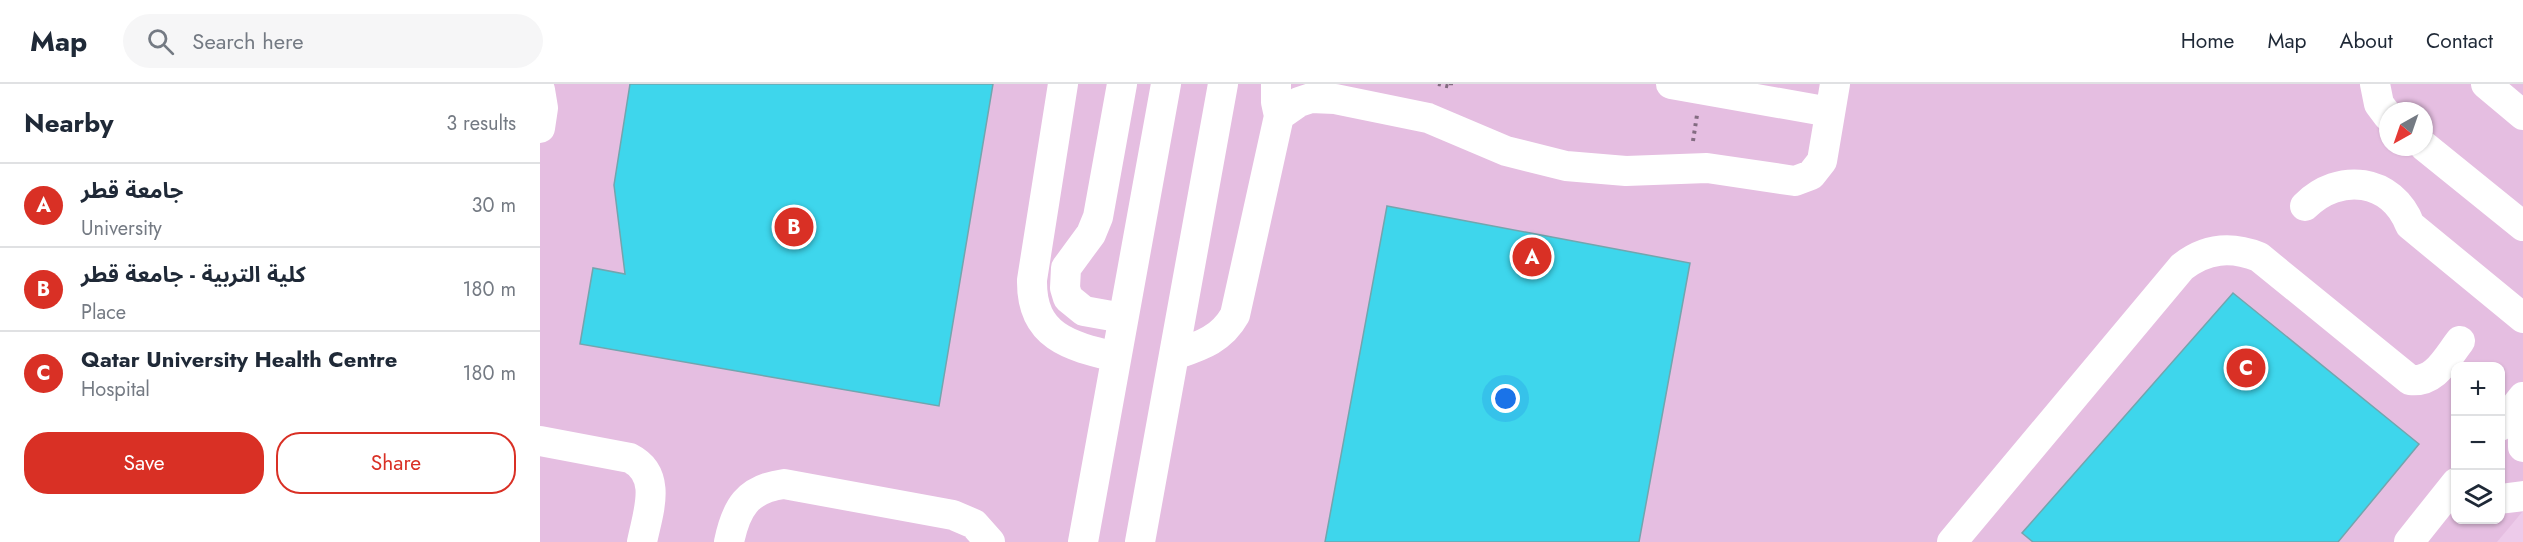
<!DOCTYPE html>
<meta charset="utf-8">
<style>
body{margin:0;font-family:Jost,"Noto Sans Arabic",sans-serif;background:#f6f6f7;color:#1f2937}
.controls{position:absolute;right:18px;bottom:18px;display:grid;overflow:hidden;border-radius:12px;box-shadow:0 2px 4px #0004}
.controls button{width:54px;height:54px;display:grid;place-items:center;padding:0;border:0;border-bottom:2px solid #e0e1e3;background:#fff;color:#1f2937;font:30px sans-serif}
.compass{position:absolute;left:1839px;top:18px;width:54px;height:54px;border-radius:50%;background:#fff;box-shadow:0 2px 4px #0004;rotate:220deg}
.you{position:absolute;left:966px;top:315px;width:21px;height:21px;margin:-15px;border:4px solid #fff;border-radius:50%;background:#1a73e8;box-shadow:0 0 0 9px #1a73e833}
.badge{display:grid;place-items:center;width:39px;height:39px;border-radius:50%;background:#d93025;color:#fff;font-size:20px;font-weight:700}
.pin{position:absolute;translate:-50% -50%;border:3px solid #fff;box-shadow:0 2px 6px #0006}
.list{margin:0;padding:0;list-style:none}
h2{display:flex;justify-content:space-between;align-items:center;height:78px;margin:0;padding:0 24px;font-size:26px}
h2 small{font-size:20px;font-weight:400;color:#747a83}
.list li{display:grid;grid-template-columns:39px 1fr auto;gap:18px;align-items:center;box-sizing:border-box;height:84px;padding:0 24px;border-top:2px solid #e0e1e3}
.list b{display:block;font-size:22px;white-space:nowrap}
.list p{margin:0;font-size:20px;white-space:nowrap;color:#747a83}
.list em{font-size:20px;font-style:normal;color:#747a83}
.actions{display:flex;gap:12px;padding:18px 24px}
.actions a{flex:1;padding:14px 0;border:2px solid #d93025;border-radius:24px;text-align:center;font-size:21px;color:#d93025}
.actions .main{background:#d93025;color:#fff}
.icon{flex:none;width:33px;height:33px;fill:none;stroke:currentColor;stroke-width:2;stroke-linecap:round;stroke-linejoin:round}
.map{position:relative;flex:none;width:1983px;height:458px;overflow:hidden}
header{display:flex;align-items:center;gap:36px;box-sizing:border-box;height:84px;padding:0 30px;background:#fff;border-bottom:2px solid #e0e1e3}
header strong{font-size:28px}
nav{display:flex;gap:33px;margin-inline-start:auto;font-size:21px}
.search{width:420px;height:54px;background:#f6f6f7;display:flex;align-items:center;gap:15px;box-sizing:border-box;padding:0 21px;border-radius:33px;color:#747a83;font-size:22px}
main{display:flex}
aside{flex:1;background:#fff}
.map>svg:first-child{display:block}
.built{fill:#e5bee1;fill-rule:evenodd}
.building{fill:#3ed6ec;stroke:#72a5ae;stroke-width:1.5}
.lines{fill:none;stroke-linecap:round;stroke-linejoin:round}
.path{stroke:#836c81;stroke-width:4;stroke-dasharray:3 4.5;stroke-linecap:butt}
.minor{stroke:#fff;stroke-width:30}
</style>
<header>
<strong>Map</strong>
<div class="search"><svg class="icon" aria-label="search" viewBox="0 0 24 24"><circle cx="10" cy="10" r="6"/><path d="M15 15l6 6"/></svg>Search here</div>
<nav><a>Home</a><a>Map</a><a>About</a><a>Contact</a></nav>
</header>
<main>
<aside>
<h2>Nearby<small>3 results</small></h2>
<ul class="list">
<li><span class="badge">A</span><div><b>جامعة قطر</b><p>University</p></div><em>30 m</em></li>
<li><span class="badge">B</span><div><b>كلية التربية - جامعة قطر</b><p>Place</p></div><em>180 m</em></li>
<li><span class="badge">C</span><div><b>Qatar University Health Centre</b><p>Hospital</p></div><em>180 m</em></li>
</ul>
<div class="actions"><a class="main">Save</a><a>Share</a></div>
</aside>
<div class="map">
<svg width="1983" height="458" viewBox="0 0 1983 458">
<rect width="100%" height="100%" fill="#edcbea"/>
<!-- built -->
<path class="built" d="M0,0H1983V427L1957,458H0ZM1848,27H1884V63H1848ZM1916,282H1960V436H1916Z"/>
<!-- building -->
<path class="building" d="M90,0H453L399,322L40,260L53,184L85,190L74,101Z
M847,122L1150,179L1099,458H785Z
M1693,209L1879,360L1798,458H1493L1482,449Z"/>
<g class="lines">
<!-- path -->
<path class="path" d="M898,0L911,3V0
M1153,57L1157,31"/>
<!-- minor -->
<path class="minor" d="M523,0L492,196C491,253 530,262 576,273
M582,0L558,133L551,150L526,184L525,204L528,214L544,227L583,234
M1131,0L1290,28
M1835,0L1839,20L1848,32
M1946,0L1983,31
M0,6L3,24L0,44
M739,32L759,18L771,14L795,15L888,34L966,67L1026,82L1086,87L1167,84L1255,97L1271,91L1282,77L1295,0
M1884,62L1983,142
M1765,122C1799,88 1852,94 1870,141L1983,234
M634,271C660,262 681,256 695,231L739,32L736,18V0
M1960,342L1983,313
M1983,345V363
M0,357L90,374C123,391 108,428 102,458
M1960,415L1983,412
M189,458C196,424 207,405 244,400L413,431L434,440L450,458
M543,458L626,0
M600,458L683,0
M1412,458L1642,183C1666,164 1691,162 1719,173L1870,296C1895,299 1906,275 1920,257
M1869,458L1916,399"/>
</g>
</svg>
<div class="controls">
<button>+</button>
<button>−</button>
<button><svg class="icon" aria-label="layers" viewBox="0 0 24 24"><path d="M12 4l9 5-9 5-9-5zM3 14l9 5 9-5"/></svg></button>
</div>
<svg class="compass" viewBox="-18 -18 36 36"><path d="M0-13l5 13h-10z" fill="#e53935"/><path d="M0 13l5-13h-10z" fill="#747a83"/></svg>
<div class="you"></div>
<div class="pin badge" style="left:992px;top:173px">A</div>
<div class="pin badge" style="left:254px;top:143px">B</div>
<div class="pin badge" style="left:1706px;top:284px">C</div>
</div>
</main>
